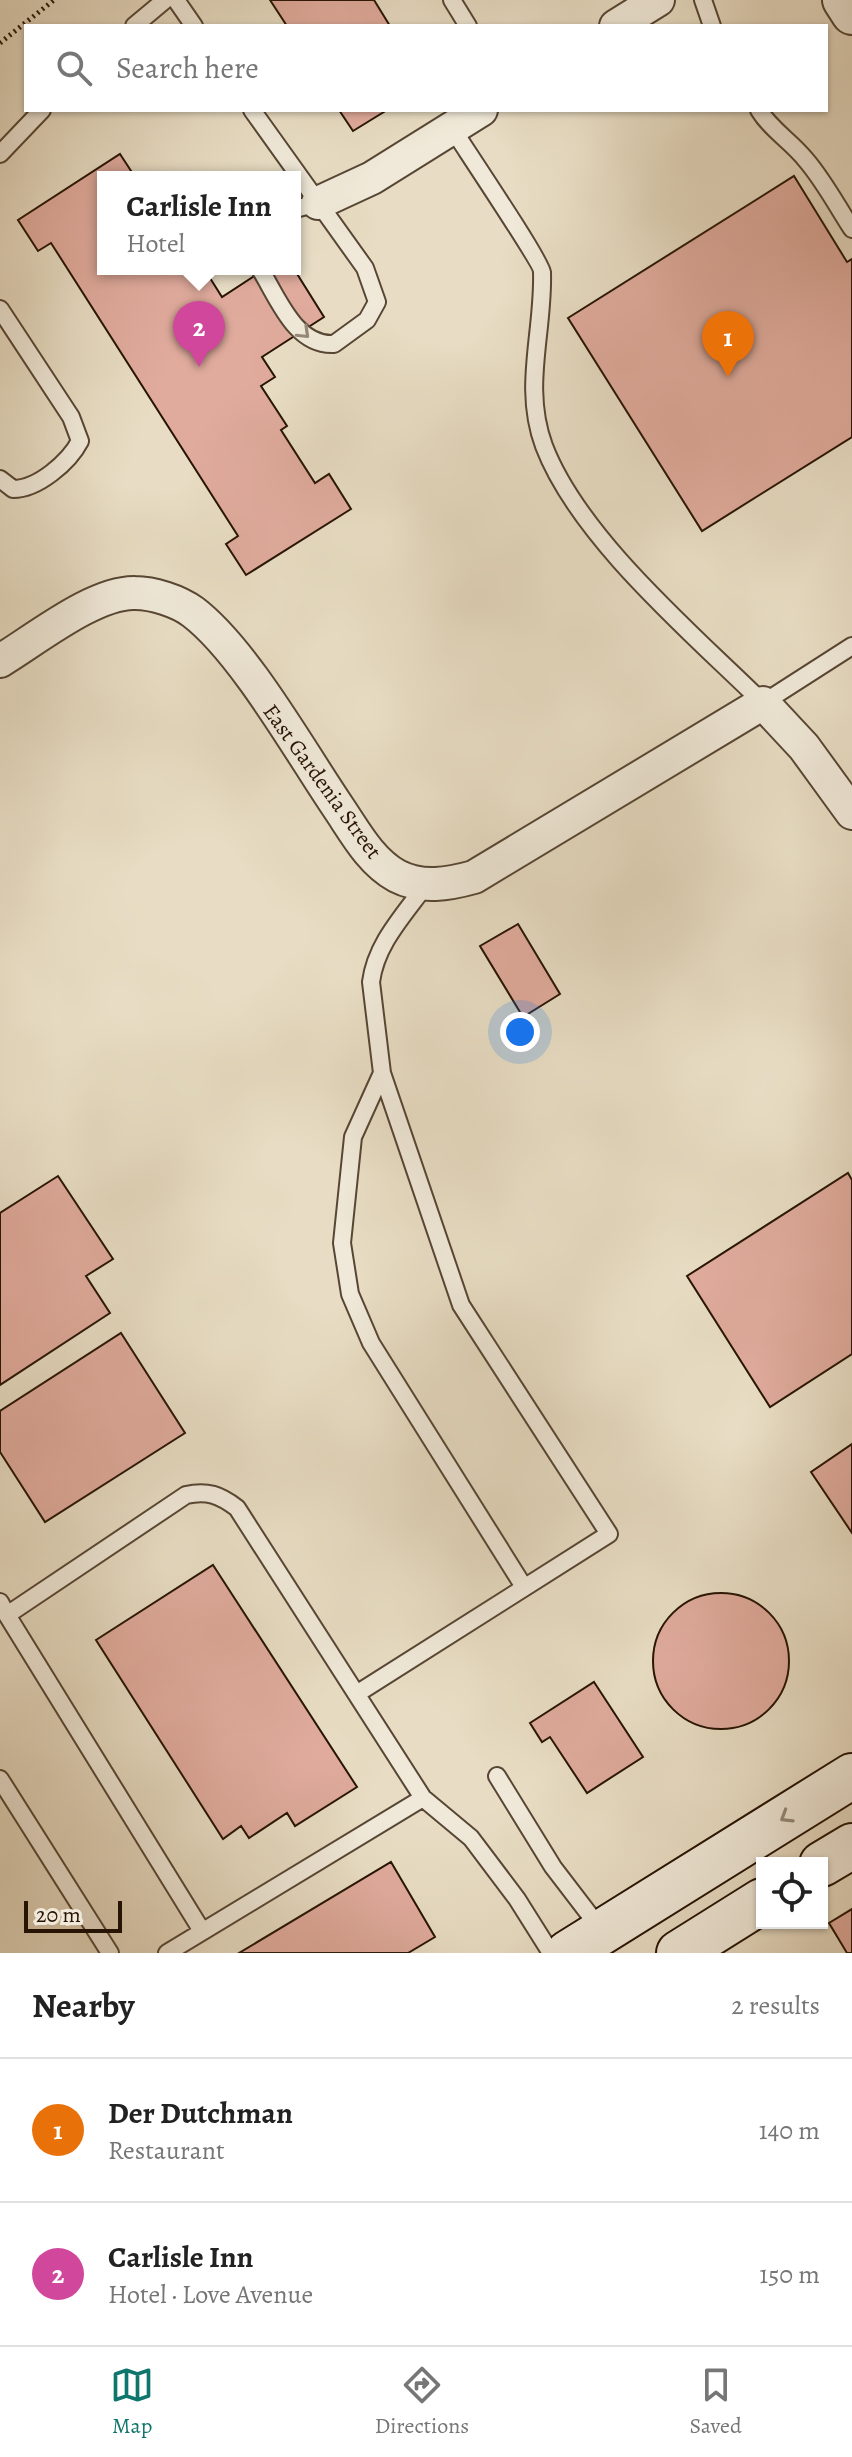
<!DOCTYPE html>
<meta charset="utf-8">
<style>
body{margin:0;font-family:Alegreya,serif;background:#f2f2f2;color:#222}
.controls{position:absolute;right:24px;bottom:24px;display:grid;overflow:hidden;border-radius:0px;box-shadow:0 2px 6px #0004}
.controls button{width:72px;height:72px;display:grid;place-items:center;padding:0;border:0;border-bottom:2px solid #e0e0e0;background:#fff;color:#222;font:40px sans-serif}
.scale{position:absolute;left:24px;bottom:20px;width:98px;box-sizing:border-box;padding-left:8px;border:4px solid #271404;border-top:0;font-size:22px;line-height:28px;white-space:nowrap;color:#271404;-webkit-text-stroke:6px #f0e9d9;paint-order:stroke}
.you{position:absolute;left:520px;top:1032px;width:28px;height:28px;margin:-20px;border:6px solid #fff;border-radius:50%;background:#1a73e8;box-shadow:0 0 0 12px #1a73e833}
.badge{display:grid;place-items:center;width:52px;height:52px;border-radius:50%;background:#0f766e;color:#fff;font-size:26px;font-weight:700}
.pin{position:absolute;translate:-50% -66px;filter:drop-shadow(0 2px 4px #0008)}
.pin::after{content:'';position:absolute;top:42px;width:28px;height:24px;background:inherit;clip-path:polygon(0 0,100% 0,50% 100%)}
.popup{position:absolute;left:97px;top:171px;width:204px;height:104px;box-sizing:border-box;display:grid;place-content:center;border-radius:0px;background:#fff;filter:drop-shadow(0 2px 6px #0005);font-size:26px;white-space:nowrap;color:#767676}
.popup b{font-size:30px;color:#222}
.popup::after{content:'';position:absolute;left:50%;top:100%;margin-left:-16px;border:16px solid transparent;border-top-color:#fff}
.list{margin:0;padding:0;list-style:none}
h2{display:flex;justify-content:space-between;align-items:center;height:104px;margin:0;padding:0 32px;font-size:34px}
h2 small{font-size:26px;font-weight:400;color:#767676}
.list li{display:grid;grid-template-columns:52px 1fr auto;gap:24px;align-items:center;box-sizing:border-box;height:144px;padding:0 32px;border-top:2px solid #e0e0e0}
.list b{display:block;font-size:30px;white-space:nowrap}
.list p{margin:0;font-size:26px;white-space:nowrap;color:#767676}
.list em{font-size:26px;font-style:normal;color:#767676}
.icon{flex:none;width:44px;height:44px;fill:none;stroke:currentColor;stroke-width:2;stroke-linecap:round;stroke-linejoin:round}
.map{position:relative;flex:none;width:852px;height:1953px;overflow:hidden}
.search{position:absolute;background:#fff;box-shadow:0 2px 6px #0004;left:24px;right:24px;top:24px;height:88px;display:flex;align-items:center;gap:20px;box-sizing:border-box;padding:0 28px;border-radius:0px;color:#767676;font-size:30px}
.sheet{height:392px;background:#fff}
nav{display:flex;justify-content:space-around;align-items:center;box-sizing:border-box;height:112px;border-top:2px solid #e0e0e0;background:#fff;font-size:22px;color:#767676}
nav a{display:grid;justify-items:center;gap:4px}
nav .on{color:#0f766e}
.map>svg:first-child{display:block}
.building{fill:#e0ab9d;stroke:#271404;stroke-width:2}
.lines{fill:none;stroke-linecap:round;stroke-linejoin:round}
.service-casing{stroke:#574634;stroke-width:20}
.minor-casing{stroke:#574634;stroke-width:36}
.tertiary-casing{stroke:#574634;stroke-width:44}
.secondary-casing{stroke:#271404;stroke-width:48}
.path{stroke:#271404;stroke-width:5;stroke-dasharray:2 4;stroke-linecap:butt}
.service{stroke:#f0e9d9;stroke-width:16}
.minor{stroke:#f0e9d9;stroke-width:32}
.tertiary{stroke:#f0e9d9;stroke-width:40}
.secondary{stroke:#f0e9d9;stroke-width:44}
.oneway{stroke:#968979}
.labels{text-anchor:middle;stroke-width:7;stroke-linejoin:round;paint-order:stroke}
.street-label{font-size:22px;fill:#271404;stroke:#f0e9d9}
</style>
<div class="map">
<svg width="852" height="1953" viewBox="0 0 852 1953">
<rect width="100%" height="100%" fill="#e8ddc4"/>
<filter id="stains"><feTurbulence type="fractalNoise" baseFrequency=".0025" numOctaves="4"/><feColorMatrix values="0 0 0 0 .2 0 0 0 0 .09 0 0 0 0 .02 0 0 0 .5 -.17"/></filter>
<radialGradient id="worn" r=".72"><stop offset=".6" stop-color="#630" stop-opacity="0"/><stop offset="1" stop-color="#630" stop-opacity=".3"/></radialGradient>
<!-- building -->
<path class="building" d="M270,0H374L390,26H287Z
M339,110H387L353,131Z
M120,154L135,177H103V269H186L197,286L210,278L222,297L265,269H294L324,317L262,357L275,377L261,386L287,426L281,430L315,483L329,474L351,509L246,575L226,544L238,536L51,243L38,251L18,220Z
M794,176L847,262L852,259V437L702,531L568,318Z
M518,924L560,994L523,1017L480,946Z
M848,1173L852,1180V1354L770,1407L687,1276Z
M58,1176L113,1259L86,1276L110,1313L0,1385V1213Z
M121,1333L185,1433L45,1522L0,1452V1411Z
M852,1444V1533L811,1472Z
M213,1565L357,1787L295,1826L287,1813L249,1838L241,1826L223,1839L96,1640Z
M653 1661a68 68 0 1 1 136 0a68 68 0 1 1-136 0Z
M594,1682L643,1757L587,1793L550,1737L542,1742L530,1723Z
M391,1862L435,1937L408,1953H239Z
M852,1909V1953H847L829,1923Z"/>
<g class="lines">
<defs>
<path id="service" d="M176,0L194,26
M452,0L468,26
M703,0L712,26
M134,26L165,0
M252,110L365,268L377,302L367,320L334,344C295,346 278,298 260,269
M759,110C771,130 791,141 806,160C824,181 837,206 852,229
M452,128C464,147 542,263 542,272C544,332 522,387 544,446C579,538 693,634 763,703L852,646
M0,154L42,110
M295,209L318,203
M0,309L71,417L80,441C69,462 38,489 13,489L0,479
M382,1073L353,1137L342,1243L350,1294L371,1343L524,1587
M0,1602L7,1615L186,1495C207,1490 220,1495 237,1508L423,1798L471,1838L517,1899L551,1953
M7,1615L202,1931
M358,1693L609,1534L461,1305L382,1073L371,982C376,943 405,914 427,883
M497,1776L553,1867L602,1931
M0,1779L110,1953
M167,1953L423,1798"/>
<path id="minor" d="M616,26L658,0
M318,203L372,178L481,110
M0,661C35,640 94,592 135,593C153,593 178,601 193,612C244,651 300,751 338,807C355,832 370,861 397,876C422,889 449,884 474,877L763,703L804,747L852,813"/>
<path id="tertiary" d="M843,0L852,14"/>
<path id="secondary" d="M822,1864L852,1846
M568,1953L852,1776
M679,1953L762,1901"/>
</defs>
<!-- service casing -->
<use href="#service" class="service-casing"/>
<!-- minor casing -->
<use href="#minor" class="minor-casing"/>
<!-- tertiary casing -->
<use href="#tertiary" class="tertiary-casing"/>
<!-- secondary casing -->
<use href="#secondary" class="secondary-casing"/>
<!-- path -->
<path class="path" d="M0,43L54,0"/>
<!-- service -->
<use href="#service" class="service"/>
<!-- minor -->
<use href="#minor" class="minor"/>
<!-- tertiary -->
<use href="#tertiary" class="tertiary"/>
<!-- secondary -->
<use href="#secondary" class="secondary"/>
</g>
<!-- one-way arrows -->
<defs><path id="oneway-chevron" d="M-2-3.5L2.5 0L-2 3.5" fill="none" stroke-width="1.6" stroke-linecap="round" stroke-linejoin="round" transform="scale(2)"/></defs>
<g class="oneway">
<use href="#oneway-chevron" transform="translate(304 333) rotate(44)"/>
<use href="#oneway-chevron" transform="translate(786 1817) rotate(148)"/>
</g>
<g class="labels">
<!-- street labels -->
<g class="street-label">
<text transform="translate(323 781) rotate(54)" y="8">East Gardenia Street</text>
</g>
</g>
<rect width="100%" height="100%" filter="url(#stains)"/>
<rect width="100%" height="100%" fill="url(#worn)"/>
</svg>
<div class="controls">
<button><svg class="icon" aria-label="locate" viewBox="0 0 24 24"><circle cx="12" cy="12" r="6"/><path d="M12 2v4M12 18v4M2 12h4M18 12h4"/></svg></button>
</div>
<div class="scale">20 m</div>
<div class="you"></div>
<div class="pin badge" style="left:728px;top:377px;background:#e8710a">1</div>
<div class="pin badge" style="left:199px;top:367px;background:#d1479c">2</div>
<div class="popup"><b>Carlisle Inn</b>Hotel</div>
<div class="search"><svg class="icon" aria-label="search" viewBox="0 0 24 24"><circle cx="10" cy="10" r="6"/><path d="M15 15l6 6"/></svg>Search here</div>
</div>
<section class="sheet">
<h2>Nearby<small>2 results</small></h2>
<ul class="list">
<li><span class="badge" style="background:#e8710a">1</span><div><b>Der Dutchman</b><p>Restaurant</p></div><em>140 m</em></li>
<li><span class="badge" style="background:#d1479c">2</span><div><b>Carlisle Inn</b><p>Hotel · Love Avenue</p></div><em>150 m</em></li>
</ul>
</section>
<nav>
<a class="on"><svg class="icon" aria-label="map" viewBox="0 0 24 24"><path d="M3 6l6-2 6 2 6-2v14l-6 2-6-2-6 2zM9 4v14M15 6v14"/></svg>Map</a>
<a><svg class="icon" aria-label="directions" viewBox="0 0 24 24"><path d="M12 3l9 9-9 9-9-9zM9 14v-3h6M13 9l2 2-2 2"/></svg>Directions</a>
<a><svg class="icon" aria-label="saved" viewBox="0 0 24 24"><path d="M7 4h10v16l-5-4-5 4z"/></svg>Saved</a>
</nav>
